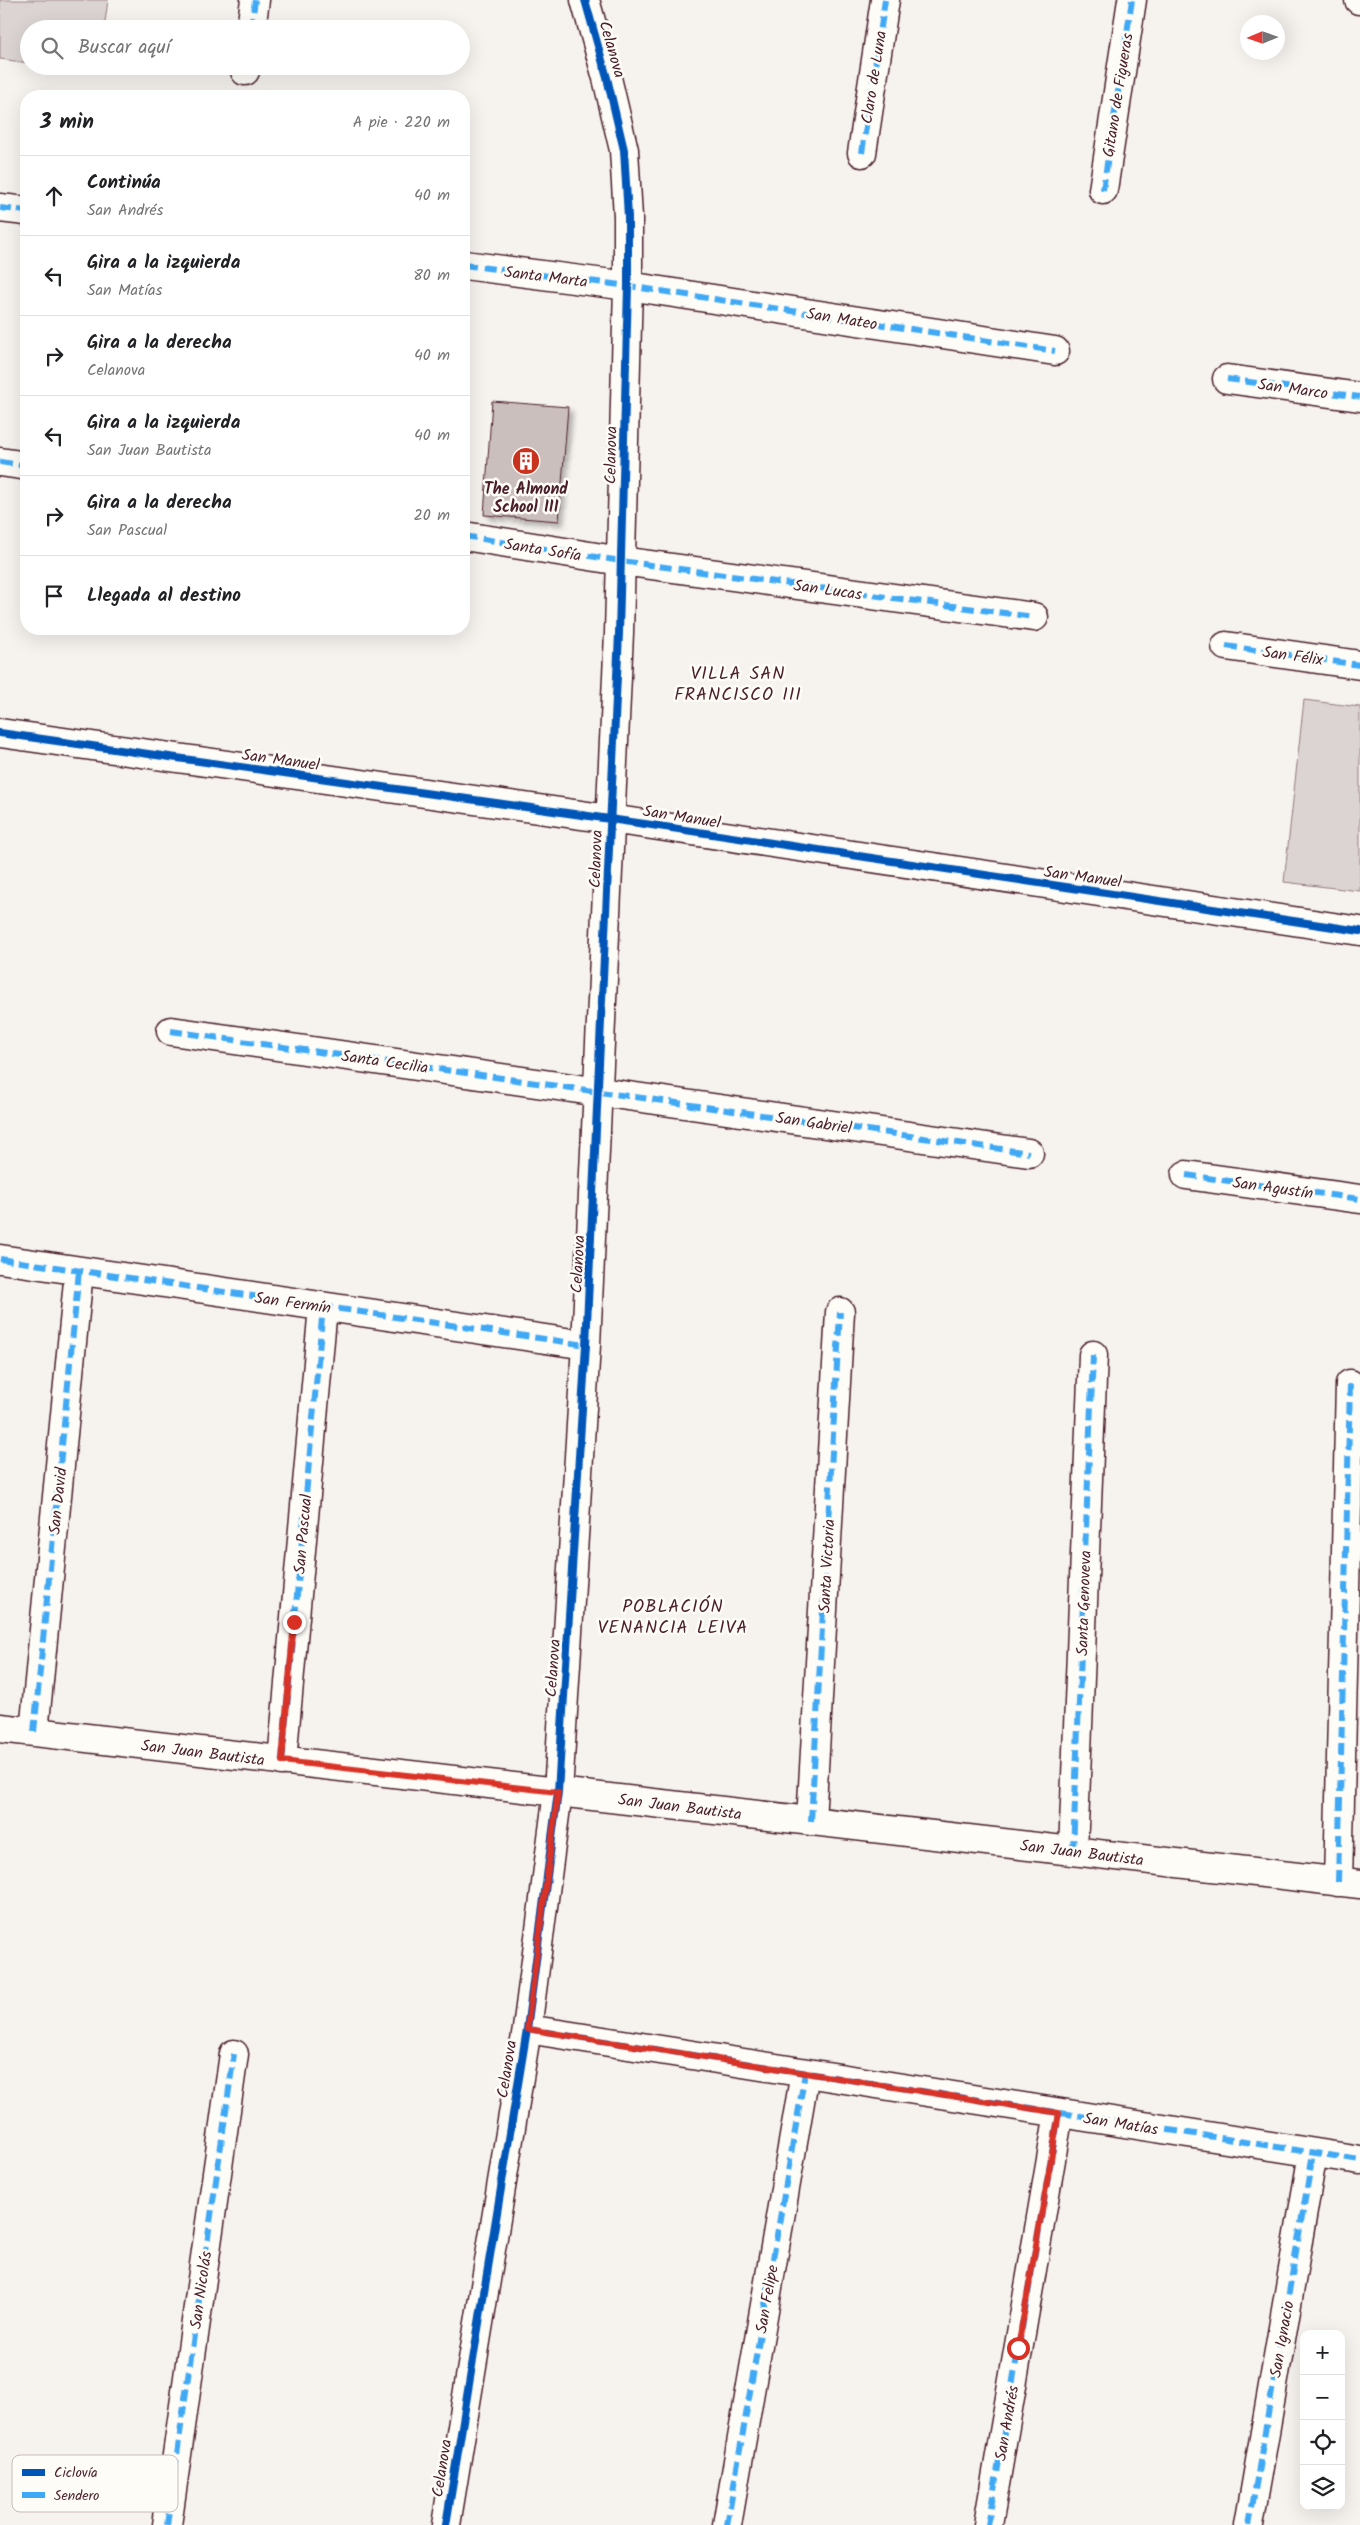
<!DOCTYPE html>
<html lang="es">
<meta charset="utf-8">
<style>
body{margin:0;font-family:Kalam,sans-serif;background:#f2f2f2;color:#202124}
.controls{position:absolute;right:15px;bottom:15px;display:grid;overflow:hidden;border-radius:10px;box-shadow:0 5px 20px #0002}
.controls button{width:45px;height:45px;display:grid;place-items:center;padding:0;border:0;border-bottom:1px solid #e0e0e0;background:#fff;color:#202124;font:25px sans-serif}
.compass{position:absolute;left:1240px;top:15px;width:45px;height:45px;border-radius:50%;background:#fff;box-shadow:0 5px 20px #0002;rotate:268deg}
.stop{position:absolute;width:15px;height:15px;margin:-11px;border:4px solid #d93025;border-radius:50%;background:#fff}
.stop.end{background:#d93025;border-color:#fff;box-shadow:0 1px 5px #0008}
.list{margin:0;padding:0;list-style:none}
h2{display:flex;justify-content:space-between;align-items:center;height:65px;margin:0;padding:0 20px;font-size:21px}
h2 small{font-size:16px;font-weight:400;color:#757577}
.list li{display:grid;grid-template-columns:32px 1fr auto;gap:15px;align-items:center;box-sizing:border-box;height:80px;padding:0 20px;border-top:1px solid #e0e0e0}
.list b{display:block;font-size:19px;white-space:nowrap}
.list p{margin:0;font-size:16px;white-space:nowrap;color:#757577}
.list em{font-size:16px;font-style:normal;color:#757577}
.icon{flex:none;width:28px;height:28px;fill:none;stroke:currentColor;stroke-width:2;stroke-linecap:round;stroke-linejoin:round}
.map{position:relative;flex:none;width:1360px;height:2525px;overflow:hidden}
.search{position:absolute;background:#fff;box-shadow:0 5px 20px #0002;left:20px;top:20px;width:450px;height:55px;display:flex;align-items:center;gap:12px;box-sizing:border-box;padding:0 18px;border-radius:28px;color:#757577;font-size:19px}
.panel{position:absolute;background:#fff;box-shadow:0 5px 20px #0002;left:20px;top:90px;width:450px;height:545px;border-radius:20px}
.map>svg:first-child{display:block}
.green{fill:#dcd4d2;stroke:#937a7e}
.building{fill:#cbbfbe;stroke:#4a1f2b;filter:url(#shadow)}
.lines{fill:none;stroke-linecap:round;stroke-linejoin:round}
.minor-casing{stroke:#4a1f2b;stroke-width:31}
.minor{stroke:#fdfcf7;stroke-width:28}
.quiet{stroke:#3fa9f5;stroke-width:6;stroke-dasharray:12 6;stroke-linecap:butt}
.cycleway-casing{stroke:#fdfcf7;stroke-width:11}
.cycleway{stroke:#0057b8;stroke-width:8}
.route{stroke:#d93025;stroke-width:6}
.labels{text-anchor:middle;stroke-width:5;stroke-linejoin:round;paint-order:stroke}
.street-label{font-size:16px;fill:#4a1f2b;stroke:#fdfcf7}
.poi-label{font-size:16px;font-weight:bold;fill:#4a1f2b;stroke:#fdfcf7}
.neighbourhood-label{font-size:18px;letter-spacing:1px;fill:#4a1f2b;stroke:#fdfcf7}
.key{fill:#fdfcf7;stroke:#c7baba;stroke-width:1}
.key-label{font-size:14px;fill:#4a1f2b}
</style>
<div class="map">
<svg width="1360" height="2525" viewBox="0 0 1360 2525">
<defs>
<filter id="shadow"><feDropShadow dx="4.5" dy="4.5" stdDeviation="2.5" flood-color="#0004"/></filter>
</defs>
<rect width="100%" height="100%" fill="#f6f3ef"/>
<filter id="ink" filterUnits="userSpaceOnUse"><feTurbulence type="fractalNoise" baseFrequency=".02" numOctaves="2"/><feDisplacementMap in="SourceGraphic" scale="10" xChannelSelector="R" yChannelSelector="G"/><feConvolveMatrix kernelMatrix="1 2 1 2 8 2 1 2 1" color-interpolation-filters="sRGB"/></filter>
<g filter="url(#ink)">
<!-- green -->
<path class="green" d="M0,0H108L104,29H29V63L0,59Z
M1304,700L1360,707V891L1284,882Z"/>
<!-- building -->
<path class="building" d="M492,401L568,407L559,521L484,515Z"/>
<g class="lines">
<defs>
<path id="minor" d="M1359,0H1360
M251,29L255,0
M245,71V66
M862,153L885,0
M1103,190L1132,0
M0,208L26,211
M464,265L628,286L1055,351
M1227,379L1360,397
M0,462L21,465
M464,536L621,561L1034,617
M1226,646L1360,665
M0,733L645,824L1360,931
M171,1031L1029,1153
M1186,1175L1360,1199
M0,1259L586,1345
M0,1728L1360,1884
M34,1732L79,1271
M282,1761L323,1307
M811,1821L840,1312
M1073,1851L1093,1355
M1338,1882L1350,1384
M527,2029L1360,2160
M167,2525L234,2054
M446,2525L527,2029L558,1792L586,1345L619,633L628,286V217L624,150L607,78L585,0
M727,2525L805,2073
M988,2525L1059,2113
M1249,2525L1313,2153"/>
</defs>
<!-- minor casing -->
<use href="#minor" class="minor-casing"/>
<!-- minor -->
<use href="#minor" class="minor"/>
<!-- quiet -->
<path class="quiet" d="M1359,0H1360
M251,29L255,0
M245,71V66
M862,153L885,0
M1103,190L1132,0
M0,208L26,211
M464,265L628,286L1055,351
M1227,379L1360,397
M0,462L21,465
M464,536L621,561L1034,617
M1226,646L1360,665
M171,1031L1029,1153
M1186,1175L1360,1199
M0,1259L586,1345
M34,1732L79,1271
M282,1761L323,1307
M811,1821L840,1312
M1073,1851L1093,1355
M1338,1882L1350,1384
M527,2029L1360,2160
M167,2525L234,2054
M727,2525L805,2073
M988,2525L1059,2113
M1249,2525L1313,2153"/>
<defs>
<path id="cycleway" d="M0,733L645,824L1360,931
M446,2525L527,2029L558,1792L586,1345L619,633L628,286V217L624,150L607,78L585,0"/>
</defs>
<!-- cycleway casing -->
<use href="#cycleway" class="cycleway-casing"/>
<!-- cycleway -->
<use href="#cycleway" class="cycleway"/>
</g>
</g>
<g class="lines" filter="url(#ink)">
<!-- route -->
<path class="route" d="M294,1622L282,1761L558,1792L527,2029L1059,2113L1018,2348"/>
</g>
<!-- icons -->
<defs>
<symbol id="building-disc" viewBox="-11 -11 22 22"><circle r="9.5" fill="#c8321e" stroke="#fdfcf7"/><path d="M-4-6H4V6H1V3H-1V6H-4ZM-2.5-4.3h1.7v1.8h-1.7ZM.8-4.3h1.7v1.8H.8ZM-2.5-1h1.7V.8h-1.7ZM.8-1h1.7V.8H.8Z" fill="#fff"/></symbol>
</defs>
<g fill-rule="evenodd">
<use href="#building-disc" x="510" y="445" width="32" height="32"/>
</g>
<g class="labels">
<!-- street labels -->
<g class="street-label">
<text transform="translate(613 49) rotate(74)" y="6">Celanova</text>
<text transform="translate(873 77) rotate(-81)" y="6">Claro de Luna</text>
<text transform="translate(1117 95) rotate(-81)" y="6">Gitano de Figueras</text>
<text transform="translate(546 276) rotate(7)" y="6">Santa Marta</text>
<text transform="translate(842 318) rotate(9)" y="6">San Mateo</text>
<text transform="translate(1293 388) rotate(8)" y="6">San Marco</text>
<text transform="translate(610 455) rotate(-89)" y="6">Celanova</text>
<text transform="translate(543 549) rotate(9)" y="6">Santa Sofía</text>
<text transform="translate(828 589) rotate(8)" y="6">San Lucas</text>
<text transform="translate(1293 655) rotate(8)" y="6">San Félix</text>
<text transform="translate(281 759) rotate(8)" y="6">San Manuel</text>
<text transform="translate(682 816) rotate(9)" y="6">San Manuel</text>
<text transform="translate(595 859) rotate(-88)" y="6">Celanova</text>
<text transform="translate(1083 876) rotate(8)" y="6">San Manuel</text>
<text transform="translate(385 1061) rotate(8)" y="6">Santa Cecilia</text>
<text transform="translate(814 1122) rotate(8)" y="6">San Gabriel</text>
<text transform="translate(1273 1187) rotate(8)" y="6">San Agustín</text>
<text transform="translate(577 1264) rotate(-87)" y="6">Celanova</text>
<text transform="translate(293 1302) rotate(8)" y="6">San Fermín</text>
<text transform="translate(57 1501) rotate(-84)" y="6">San David</text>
<text transform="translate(302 1534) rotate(-85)" y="6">San Pascual</text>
<text transform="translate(826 1566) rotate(-87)" y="6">Santa Victoria</text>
<text transform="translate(1083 1603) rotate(-88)" y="6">Santa Genoveva</text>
<text transform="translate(552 1668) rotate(-86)" y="6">Celanova</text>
<text transform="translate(203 1752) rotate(7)" y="6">San Juan Bautista</text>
<text transform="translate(680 1806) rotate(7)" y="6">San Juan Bautista</text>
<text transform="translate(1082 1852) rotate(7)" y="6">San Juan Bautista</text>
<text transform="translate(506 2069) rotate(-81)" y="6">Celanova</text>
<text transform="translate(1121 2123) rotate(9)" y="6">San Matías</text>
<text transform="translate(200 2290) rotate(-82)" y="6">San Nicolás</text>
<text transform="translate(766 2299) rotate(-80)" y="6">San Felipe</text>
<text transform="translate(1281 2339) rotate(-80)" y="6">San Ignacio</text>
<text transform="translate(1006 2423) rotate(-80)" y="6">San Andrés</text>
<text transform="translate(441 2468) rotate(-81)" y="6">Celanova</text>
</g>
<!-- poi labels -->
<g class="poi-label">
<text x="526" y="494">The Almond<tspan x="526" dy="18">School III</tspan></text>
</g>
<!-- neighbourhood labels -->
<g class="neighbourhood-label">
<text x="738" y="679">VILLA SAN<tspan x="738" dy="21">FRANCISCO III</tspan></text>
<text x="673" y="1612">POBLACIÓN<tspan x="673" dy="21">VENANCIA LEIVA</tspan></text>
</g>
</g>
<!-- legend -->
<rect x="12" y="2455" width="166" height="57" rx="8" class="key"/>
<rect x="22" y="2469" width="23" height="7" fill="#0057b8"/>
<rect x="22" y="2492" width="23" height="6" fill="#3fa9f5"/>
<g class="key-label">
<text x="54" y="2477">Ciclovía</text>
<text x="54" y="2500">Sendero</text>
</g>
</svg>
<div class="controls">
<button>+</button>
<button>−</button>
<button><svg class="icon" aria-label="locate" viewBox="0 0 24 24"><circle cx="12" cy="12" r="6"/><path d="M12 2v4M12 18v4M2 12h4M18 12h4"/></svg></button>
<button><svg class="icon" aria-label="layers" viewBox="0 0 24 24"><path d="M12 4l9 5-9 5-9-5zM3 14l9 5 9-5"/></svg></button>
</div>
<svg class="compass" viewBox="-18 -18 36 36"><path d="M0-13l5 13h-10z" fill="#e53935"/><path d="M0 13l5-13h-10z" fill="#757577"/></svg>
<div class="stop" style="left:1018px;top:2348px"></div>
<div class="stop end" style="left:294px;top:1622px"></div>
<div class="search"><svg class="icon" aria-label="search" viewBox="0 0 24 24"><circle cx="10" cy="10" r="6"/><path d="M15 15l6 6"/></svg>Buscar aquí</div>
<section class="panel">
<h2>3 min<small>A pie · 220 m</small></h2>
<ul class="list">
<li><svg class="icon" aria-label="ahead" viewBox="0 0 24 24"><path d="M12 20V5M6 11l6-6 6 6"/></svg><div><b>Continúa</b><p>San Andrés</p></div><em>40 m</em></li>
<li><svg class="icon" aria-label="left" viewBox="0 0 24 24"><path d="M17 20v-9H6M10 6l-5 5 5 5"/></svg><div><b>Gira a la izquierda</b><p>San Matías</p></div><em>80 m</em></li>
<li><svg class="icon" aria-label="right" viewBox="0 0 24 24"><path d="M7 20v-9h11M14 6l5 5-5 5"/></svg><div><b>Gira a la derecha</b><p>Celanova</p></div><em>40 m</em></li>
<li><svg class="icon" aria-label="left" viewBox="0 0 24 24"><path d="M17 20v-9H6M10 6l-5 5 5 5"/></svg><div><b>Gira a la izquierda</b><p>San Juan Bautista</p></div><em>40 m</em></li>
<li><svg class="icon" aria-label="right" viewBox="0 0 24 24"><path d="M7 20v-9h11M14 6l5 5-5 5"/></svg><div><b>Gira a la derecha</b><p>San Pascual</p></div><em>20 m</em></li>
<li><svg class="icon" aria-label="arrive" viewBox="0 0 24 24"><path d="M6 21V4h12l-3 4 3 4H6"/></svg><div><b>Llegada al destino</b></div></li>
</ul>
</section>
</div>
